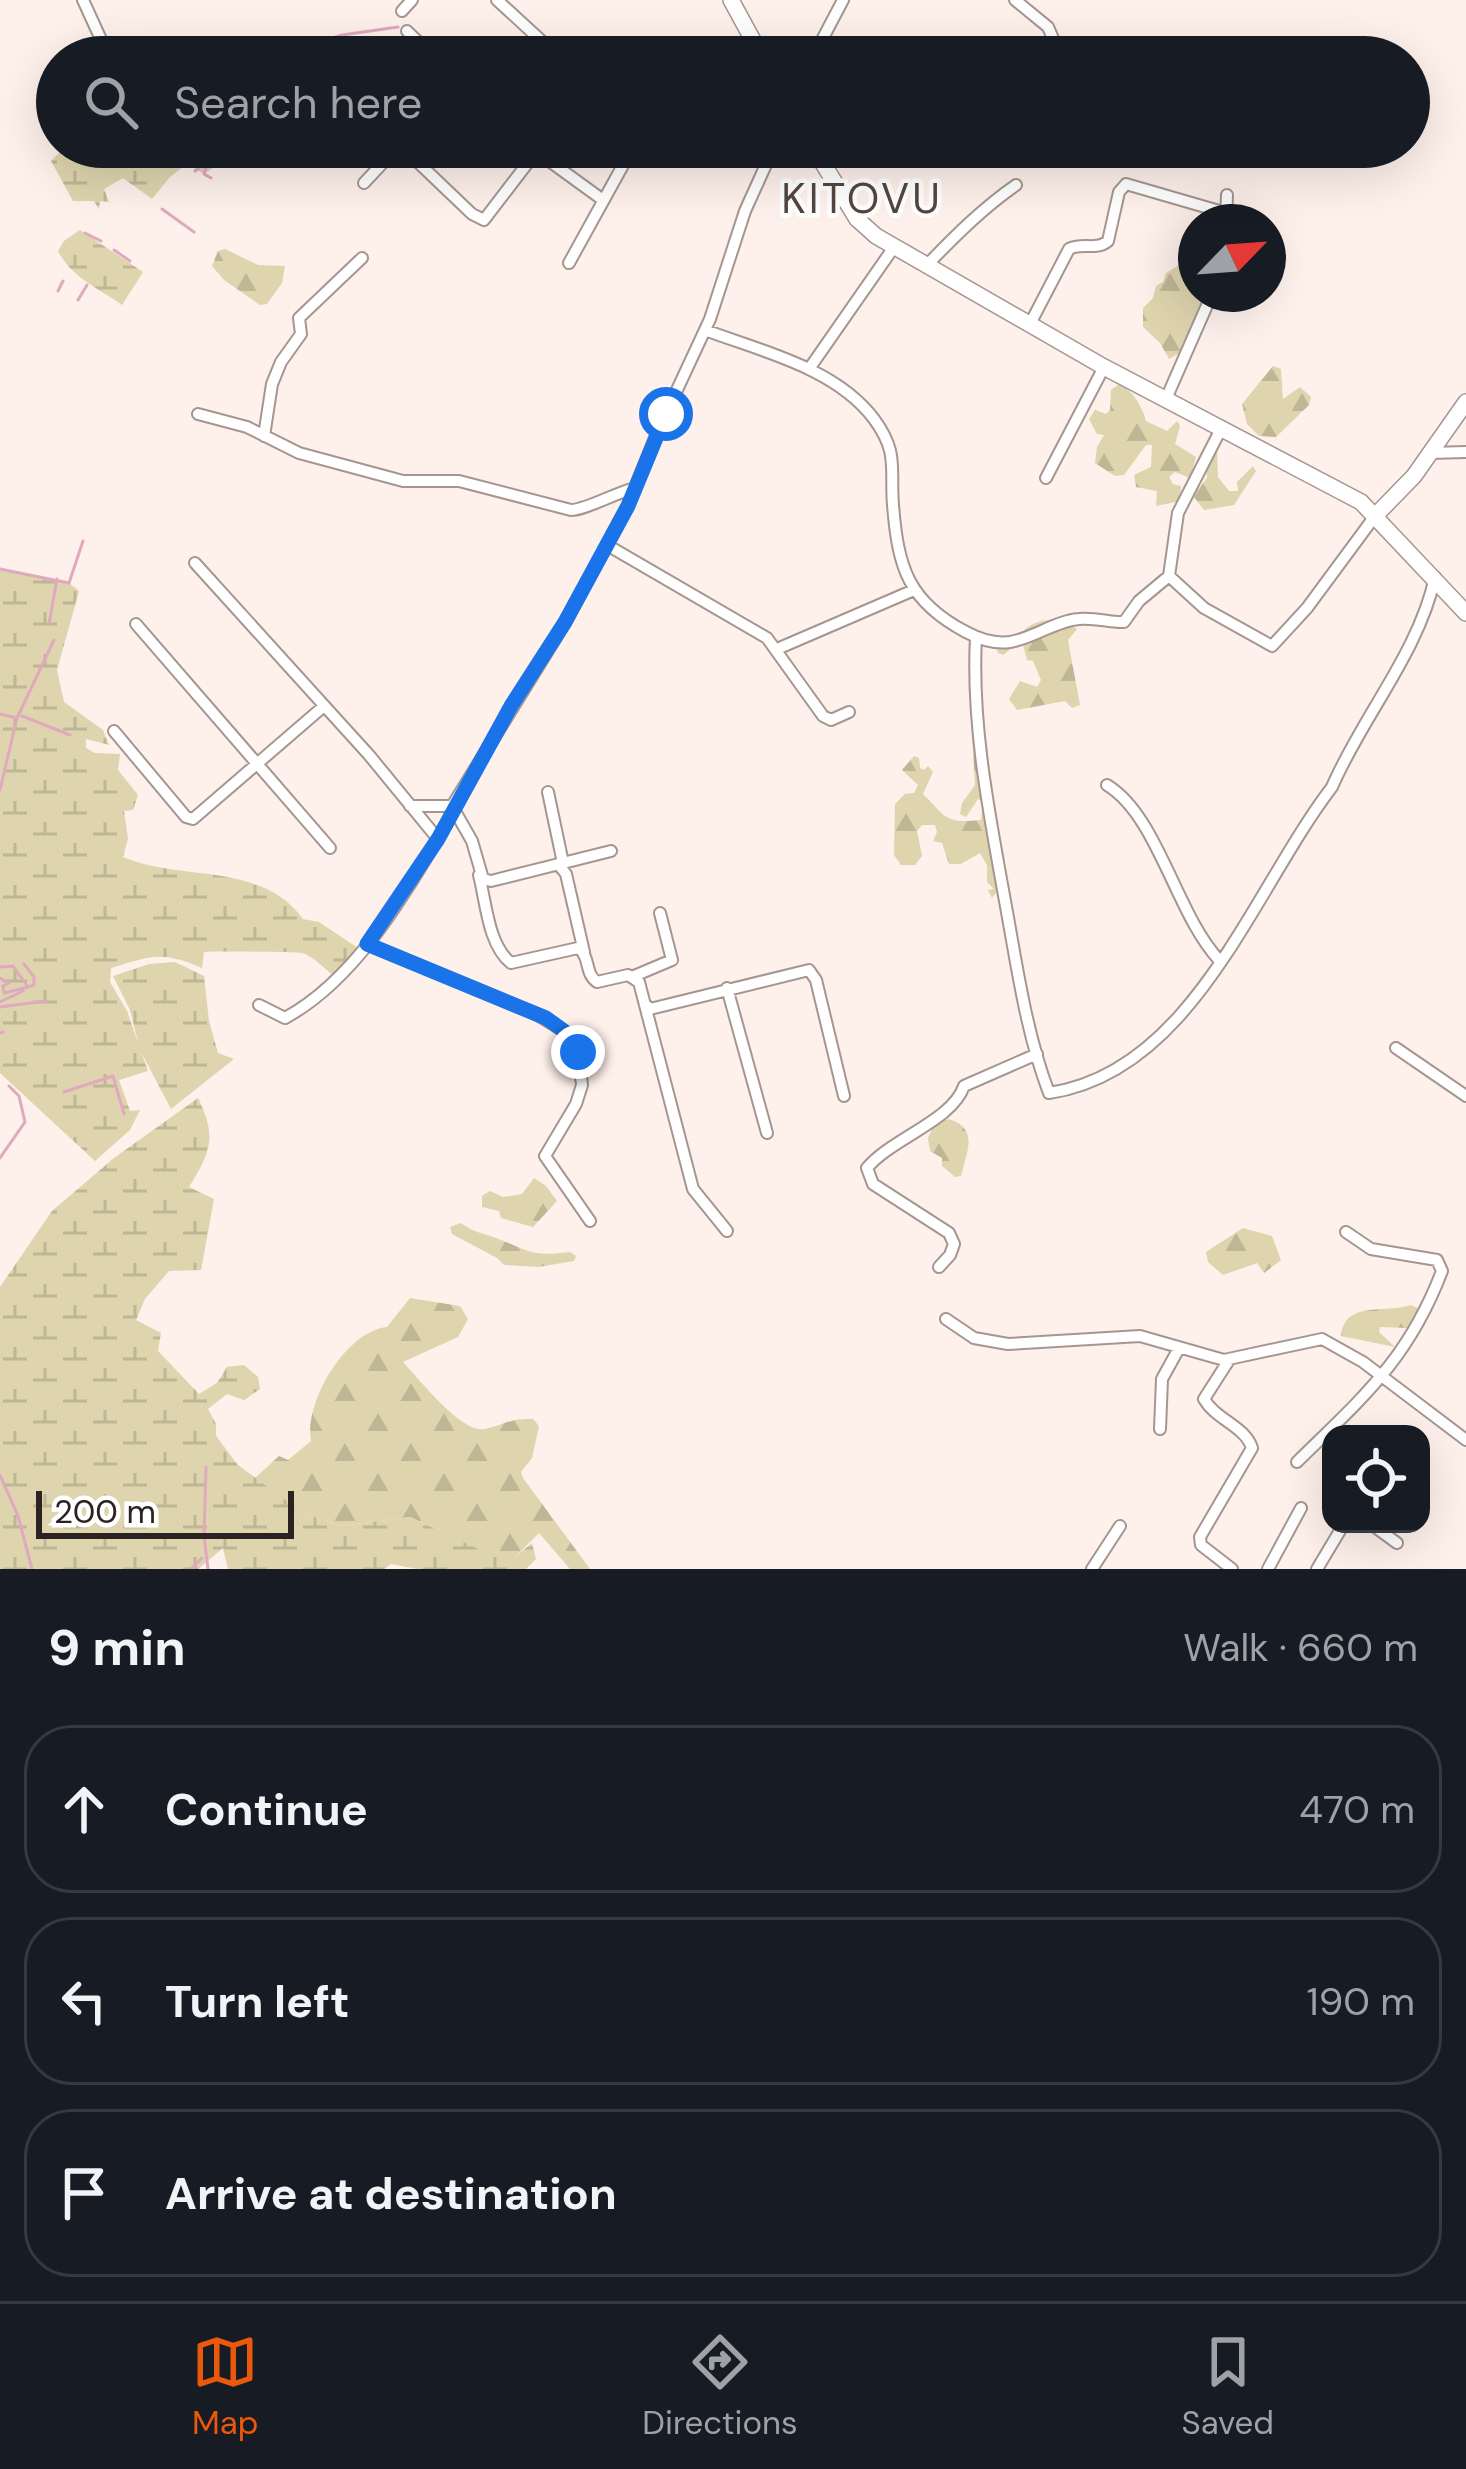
<!DOCTYPE html>
<meta charset="utf-8">
<style>
body{margin:0;font-family:"DM Sans",sans-serif;background:#20242c;color:#f1f3f6}
.controls{position:absolute;right:36px;bottom:36px;display:grid;overflow:hidden;border-radius:24px;box-shadow:0 12px 48px #0002}
.controls button{width:108px;height:108px;display:grid;place-items:center;padding:0;border:0;border-bottom:3px solid #363941;background:#171b24;color:#f1f3f6;font:60px sans-serif}
.compass{position:absolute;left:1178px;top:204px;width:108px;height:108px;border-radius:50%;background:#171b24;box-shadow:0 12px 48px #0002;rotate:65deg}
.scale{position:absolute;left:36px;bottom:30px;width:258px;box-sizing:border-box;padding-left:12px;border:6px solid #2a2321;border-top:0;font-size:33px;line-height:42px;white-space:nowrap;color:#2a2321;-webkit-text-stroke:9px #fff;paint-order:stroke}
.stop{position:absolute;width:36px;height:36px;margin:-27px;border:9px solid #1a73e8;border-radius:50%;background:#fff}
.stop.end{background:#1a73e8;border-color:#fff;box-shadow:0 3px 12px #0008}
.list{margin:0;padding:0;list-style:none}
h2{display:flex;justify-content:space-between;align-items:center;height:156px;margin:0;padding:0 48px;font-size:51px}
h2 small{font-size:39px;font-weight:400;color:#9ea1a6}
.list li{display:grid;grid-template-columns:78px 1fr auto;gap:36px;align-items:center;box-sizing:border-box;height:168px;margin:0 24px 24px;padding:0 24px;border:3px solid #363941;border-radius:48px}
.list b{display:block;font-size:45px;white-space:nowrap}
.list em{font-size:39px;font-style:normal;color:#9ea1a6}
.icon{flex:none;width:66px;height:66px;fill:none;stroke:currentColor;stroke-width:2;stroke-linecap:round;stroke-linejoin:round}
.map{position:relative;flex:none;width:1466px;height:1569px;overflow:hidden}
.search{position:absolute;background:#171b24;box-shadow:0 12px 48px #0002;left:36px;right:36px;top:36px;height:132px;display:flex;align-items:center;gap:30px;box-sizing:border-box;padding:0 42px;border-radius:66px;color:#9ea1a6;font-size:45px}
.sheet{height:732px;background:#171b24}
nav{display:flex;justify-content:space-around;align-items:center;box-sizing:border-box;height:168px;border-top:3px solid #363941;background:#171b24;font-size:33px;color:#9ea1a6}
nav a{display:grid;justify-items:center;gap:6px}
nav .on{color:#ea580c}
.map>svg:first-child{display:block}
.forest{fill:url(#forest-firs)}
.wetland{fill:url(#wetland-marsh)}
.lines{fill:none;stroke-linecap:round;stroke-linejoin:round}
.stream{stroke:#e0a9bd;stroke-width:3}
.street-casing{stroke:#a5968f;stroke-width:14}
.secondary-casing{stroke:#a5968f;stroke-width:18}
.street{stroke:#fff;stroke-width:10}
.secondary{stroke:#fff;stroke-width:15}
.route{stroke:#1a73e8;stroke-width:15}
.labels{text-anchor:middle;stroke-width:9;stroke-linejoin:round;paint-order:stroke}
.quarter-label{font-size:42px;letter-spacing:3px;fill:#534640;stroke:#fff}
</style>
<div class="map">
<svg width="1466" height="1569" viewBox="0 0 1466 1569">
<defs>
<pattern id="forest-firs" width="22" height="20" patternUnits="userSpaceOnUse" patternTransform="scale(3)"><rect width="22" height="20" fill="#ded4ae"/><path d="M5 1l3.5 6h-7zM16 11l3.5 6h-7z" fill="#bfb695"/></pattern>
<pattern id="wetland-marsh" width="20" height="14" patternUnits="userSpaceOnUse" patternTransform="scale(3)"><rect width="20" height="14" fill="#ded4ae"/><path d="M1 5h8M5 5V1M11 12h8M15 12V8" fill="none" stroke="#bfb695"/></pattern>
</defs>
<rect width="100%" height="100%" fill="#fef0ea"/>
<!-- forest -->
<path class="forest" d="M225,249L258,265L285,266L282,283L267,304L260,305L224,280L212,266L218,251Z
M1196,254V294H1206L1180,353L1169,359L1160,343L1143,327V308L1153,298L1156,286L1163,282L1166,273Z
M1273,366L1281,369L1283,399L1300,387L1311,397L1309,405L1276,437L1259,436L1247,424L1242,404Z
M1119,384C1133,391 1142,406 1146,421L1167,431L1177,421L1180,426L1175,444L1196,457L1190,478L1175,472L1169,477L1173,484L1181,486L1180,501L1156,506L1157,491L1136,487L1134,475L1151,467L1152,445H1146L1124,475L1115,476L1095,463L1097,447L1104,435L1097,434L1089,419L1095,410L1106,414L1110,410L1111,390Z
M1217,449L1218,477L1229,491H1238L1237,482L1253,466L1256,471L1234,505L1204,510L1193,496L1207,478L1206,468Z
M1059,618L1077,629L1068,640L1080,705L1072,708L1065,701L1017,710L1009,699L1020,681L1037,687L1041,680L1033,661L1027,660L1023,645L1018,643L1003,655L998,653L996,647L1006,637L1021,635C1027,622 1046,620 1059,618Z
M978,671L1003,884L992,898L988,890L994,889L987,882V865L980,853L961,864H949L942,843L933,841L937,832L935,825H922L917,831L922,856L915,865H901L894,855L895,804L905,794L914,793L918,785L902,770L914,756L919,758L920,768L924,770L928,766L933,772L923,794C946,817 945,824 981,820L983,802L978,799L966,817L960,814L962,803L975,785L969,679Z
M949,1119C979,1129 967,1151 961,1176L955,1177L942,1166V1158L930,1151L928,1138L935,1123Z
M534,1178L546,1186L557,1201L533,1227L501,1218L499,1211L482,1207V1196L490,1191L503,1197L522,1194Z
M461,1223C473,1232 482,1233 496,1238C530,1251 530,1257 570,1252L576,1256L574,1261L538,1267L504,1265L497,1258L452,1234L450,1227Z
M1243,1228L1272,1236L1281,1260L1264,1273L1257,1263L1223,1275L1208,1262L1206,1252Z
M410,1298L460,1306L468,1319L458,1337L403,1362C420,1380 462,1434 485,1429C505,1425 509,1418 533,1419L539,1426L532,1458L521,1472L523,1478L590,1569H570L539,1533L508,1564L410,1517L340,1526L302,1512L255,1478L279,1456L288,1460L311,1441C304,1402 346,1331 387,1327Z
M1411,1305L1420,1309L1407,1328L1380,1327L1379,1332L1395,1347L1341,1336C1345,1300 1384,1314 1411,1305Z"/>
<!-- wetland -->
<path class="wetland" d="M82,147H245L242,162L232,168L225,160L204,174L187,164L170,177L152,199L123,178L104,189L109,202L100,201L99,209L94,201H73L51,161L59,153Z
M80,230L143,272L122,305C97,287 72,278 58,251L64,241Z
M0,568L69,583L79,591L57,670L64,702L103,730L109,745L86,739V748L95,753L120,754L118,770L138,795L133,810L124,811L128,839L123,857C181,882 261,861 303,919L319,922L358,948L334,976C325,969 313,956 302,953C297,952 211,951 204,952L202,968C163,950 150,956 111,968L110,982L127,1011L148,1071L119,1080L130,1111L140,1110L130,1130L95,1161L0,1073Z
M175,962L204,976L209,1021L218,1053L234,1059L171,1109L140,1050L130,1010L113,976L149,964Z
M198,1098C217,1137 211,1151 189,1187L214,1199L201,1270L169,1271L145,1299L136,1320L161,1333L158,1351L199,1394L217,1383L227,1367L244,1365L258,1377L260,1389L244,1400L227,1394L208,1409L216,1424V1436L238,1465L302,1512L340,1526L410,1517L508,1563L532,1543L536,1559L526,1569H417L391,1564L384,1569H228L223,1548L198,1569H0V1287L52,1211L114,1158Z"/>
<g class="lines">
<!-- stream -->
<path class="stream" d="M296,50L342,35L398,27
M232,147L233,154
M188,163L205,147
M195,171L199,168L201,147
M211,178L204,174L213,147
M162,209L194,232
M85,233L101,241
M114,250L130,261
M58,291L63,281
M78,300L87,285
M0,569L69,583L83,541
M49,624L57,579
M0,714L17,718L0,790
M22,716L70,735
M17,718L54,640
M24,964L34,977V985L31,986
M0,967L13,966L28,987L4,993L3,986L9,983L0,978
M0,1002L23,991
M0,1007L46,1001
M0,1033L3,1032
M64,1092L113,1076L124,1114
M0,1158L25,1122L19,1096L9,1086
M206,1467L204,1536L208,1569
M0,1475L18,1516L32,1569
M191,1569L202,1558"/>
<defs>
<path id="street" d="M83,0L109,57
M497,0L559,57
M1015,0L1048,27L1061,57
M402,11L412,0
M407,31L434,57
M813,57L843,0
M364,183L393,152L405,150L472,214L484,220L530,160L541,155L603,200
M1226,222L1227,195
M569,263L633,147
M928,264C955,236 984,207 1016,185
M1030,324L1069,249C1082,242 1096,251 1108,241L1119,192L1126,184L1226,213
M705,330C761,351 836,368 874,419C899,453 890,468 893,505C898,569 909,602 966,632C979,639 995,644 1010,642C1034,638 1055,621 1079,619C1095,617 1110,623 1124,622L1139,601L1169,576L1178,513L1222,427
M809,369L894,247
M1166,399L1212,294
M198,414L247,427L299,453L403,481H459L571,510C585,510 615,493 635,488
M264,436L272,384L281,362L301,334L299,318L362,258
M1430,453L1466,452
M1046,478L1104,367
M607,545L767,638L823,716L831,720L849,712
M195,563L369,755L438,839
M1169,576L1204,608L1272,646L1307,608L1375,516
M136,624L330,848
M976,637C971,729 991,822 1007,912C1018,973 1027,1035 1049,1093C1193,1072 1253,890 1332,787C1362,717 1419,652 1435,577
M777,649L914,590
M114,731L186,817L193,819L324,706
M1107,785C1158,816 1176,914 1219,960
M548,792L563,863
M410,806H452L472,841L483,879L491,881L611,851
M558,864L566,874L584,952
M479,875C486,902 488,945 511,963L578,948C591,957 584,973 597,982L628,975L639,982L693,1189L727,1231
M367,944L536,1014L564,1031L578,1052L582,1085L576,1104L545,1156L590,1221
M634,976L672,960L660,913
M727,988L767,1133
M645,1004L650,1009L809,970L816,980L844,1096
M259,1005L285,1018C359,978 408,888 450,818L452,806L565,623L628,505L656,435L710,319L745,211L774,147
M1396,1048L1466,1096
M939,1267L950,1255L954,1244L949,1233L873,1184L867,1168C892,1138 952,1121 964,1086L1037,1054
M946,1319L974,1338L1008,1344L1140,1336L1224,1360L1322,1339L1363,1362L1466,1440
M1229,1360L1204,1399C1216,1420 1245,1426 1252,1448L1200,1537L1201,1545L1232,1569
M1160,1429L1162,1379L1178,1350
M1297,1462C1363,1397 1408,1360 1442,1271L1437,1260L1371,1249L1346,1232
M1371,1524L1397,1543
M1092,1569L1120,1526
M1268,1569L1301,1508
M1317,1569L1344,1524"/>
<path id="secondary" d="M731,0L762,57
M813,147L857,219L876,236L1104,367L1361,502L1466,613
M1375,516L1414,476L1466,402"/>
</defs>
<!-- street casing -->
<use href="#street" class="street-casing"/>
<!-- secondary casing -->
<use href="#secondary" class="secondary-casing"/>
<!-- street -->
<use href="#street" class="street"/>
<!-- secondary -->
<use href="#secondary" class="secondary"/>
</g>
<g class="lines">
<!-- route -->
<path class="route" d="M578,1052L564,1031L546,1018L367,944L438,839L511,706L565,622L628,506L666,414"/>
</g>
<g class="labels">
<!-- quarter labels -->
<g class="quarter-label">
<text x="862" y="213">KITOVU</text>
</g>
</g>
</svg>
<div class="controls">
<button><svg class="icon" aria-label="locate" viewBox="0 0 24 24"><circle cx="12" cy="12" r="6"/><path d="M12 2v4M12 18v4M2 12h4M18 12h4"/></svg></button>
</div>
<svg class="compass" viewBox="-18 -18 36 36"><path d="M0-13l5 13h-10z" fill="#e53935"/><path d="M0 13l5-13h-10z" fill="#9ea1a6"/></svg>
<div class="scale">200 m</div>
<div class="stop" style="left:666px;top:414px"></div>
<div class="stop end" style="left:578px;top:1052px"></div>
<div class="search"><svg class="icon" aria-label="search" viewBox="0 0 24 24"><circle cx="10" cy="10" r="6"/><path d="M15 15l6 6"/></svg>Search here</div>
</div>
<section class="sheet">
<h2>9 min<small>Walk · 660 m</small></h2>
<ul class="list">
<li><svg class="icon" aria-label="ahead" viewBox="0 0 24 24"><path d="M12 20V5M6 11l6-6 6 6"/></svg><div><b>Continue</b></div><em>470 m</em></li>
<li><svg class="icon" aria-label="left" viewBox="0 0 24 24"><path d="M17 20v-9H6M10 6l-5 5 5 5"/></svg><div><b>Turn left</b></div><em>190 m</em></li>
<li><svg class="icon" aria-label="arrive" viewBox="0 0 24 24"><path d="M6 21V4h12l-3 4 3 4H6"/></svg><div><b>Arrive at destination</b></div></li>
</ul>
</section>
<nav>
<a class="on"><svg class="icon" aria-label="map" viewBox="0 0 24 24"><path d="M3 6l6-2 6 2 6-2v14l-6 2-6-2-6 2zM9 4v14M15 6v14"/></svg>Map</a>
<a><svg class="icon" aria-label="directions" viewBox="0 0 24 24"><path d="M12 3l9 9-9 9-9-9zM9 14v-3h6M13 9l2 2-2 2"/></svg>Directions</a>
<a><svg class="icon" aria-label="saved" viewBox="0 0 24 24"><path d="M7 4h10v16l-5-4-5 4z"/></svg>Saved</a>
</nav>
